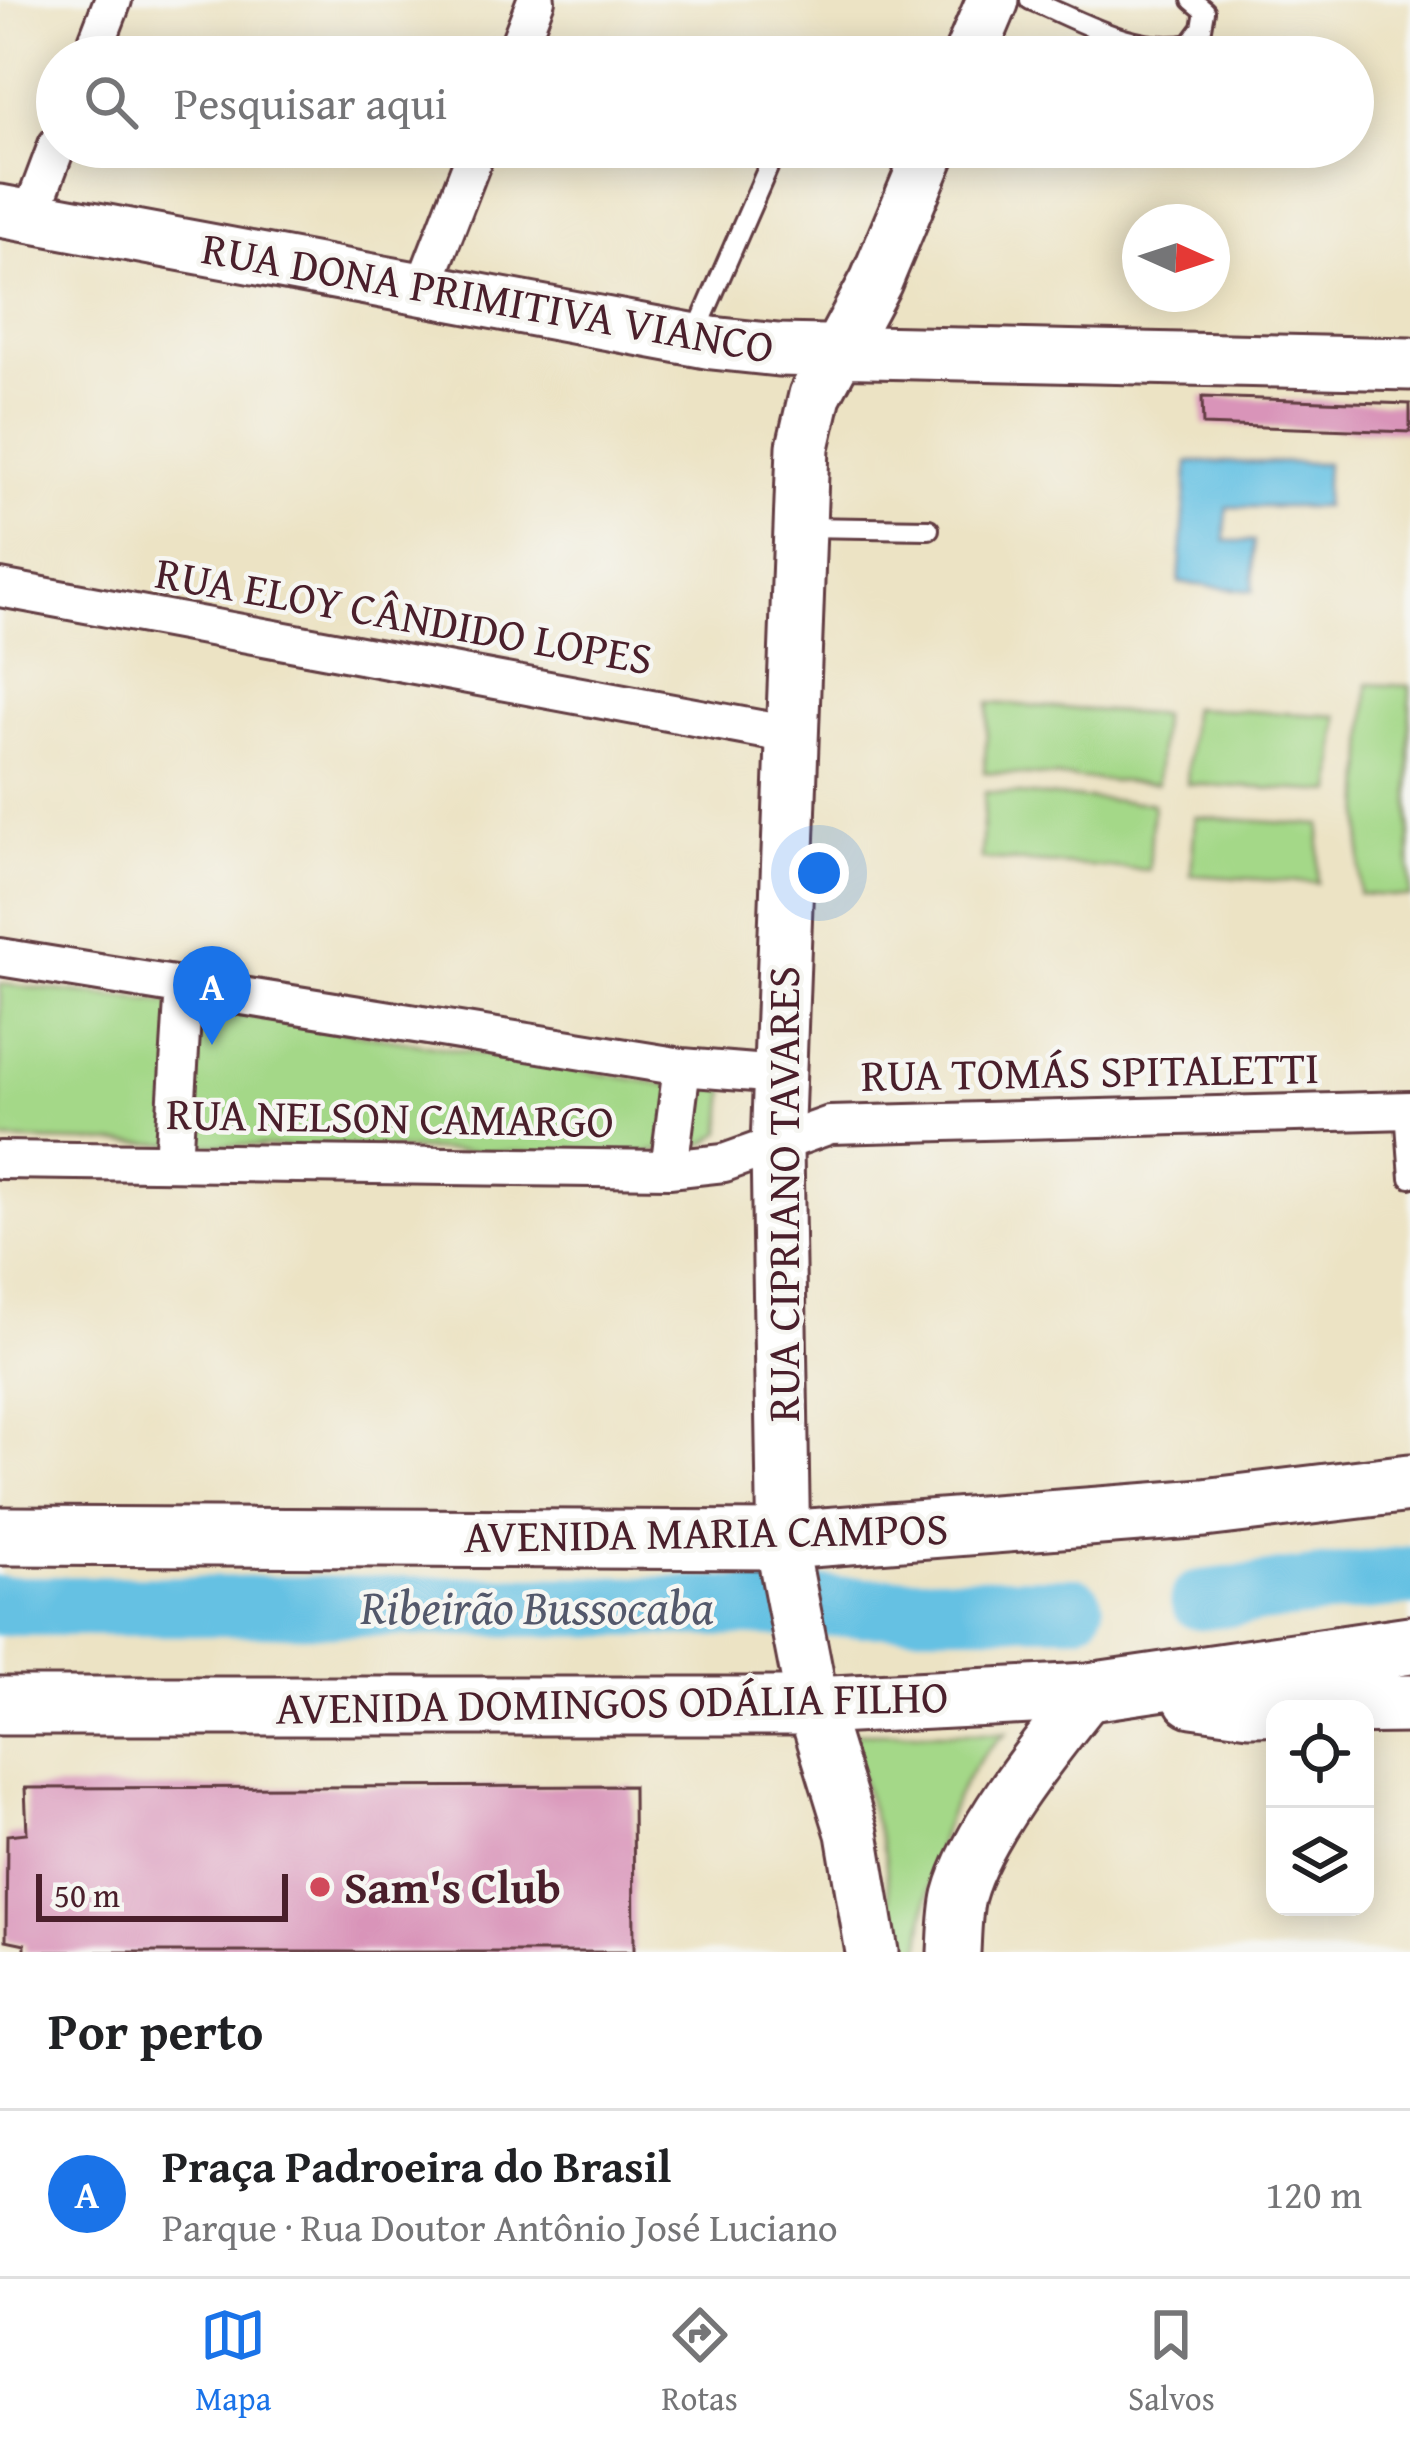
<!DOCTYPE html>
<html lang="pt">
<meta charset="utf-8">
<style>
body{margin:0;font-family:"Gentium Book Plus",serif;background:#f2f2f2;color:#202124}
.controls{position:absolute;right:36px;bottom:36px;display:grid;overflow:hidden;border-radius:24px;box-shadow:0 6px 30px #0003}
.controls button{width:108px;height:108px;display:grid;place-items:center;padding:0;border:0;border-bottom:3px solid #e0e0e0;background:#fff;color:#202124;font:60px sans-serif}
.compass{position:absolute;left:1122px;top:204px;width:108px;height:108px;border-radius:50%;background:#fff;box-shadow:0 6px 30px #0003;rotate:93deg}
.scale{position:absolute;left:36px;bottom:30px;width:252px;box-sizing:border-box;padding-left:12px;border:6px solid #4a1f2b;border-top:0;font-size:33px;line-height:42px;white-space:nowrap;color:#4a1f2b;-webkit-text-stroke:9px #f6f6f2;paint-order:stroke}
.you{position:absolute;left:819px;top:873px;width:42px;height:42px;margin:-30px;border:9px solid #fff;border-radius:50%;background:#1a73e8;box-shadow:0 0 0 18px #1a73e833}
.badge{display:grid;place-items:center;width:78px;height:78px;border-radius:50%;background:#1a73e8;color:#fff;font-size:39px;font-weight:700}
.pin{position:absolute;translate:-50% -99px;filter:drop-shadow(0 3px 6px #0008)}
.pin::after{content:'';position:absolute;top:63px;width:42px;height:36px;background:inherit;clip-path:polygon(0 0,100% 0,50% 100%)}
.list{margin:0;padding:0;list-style:none}
h2{display:flex;justify-content:space-between;align-items:center;height:156px;margin:0;padding:0 48px;font-size:51px}
h2 small{font-size:39px;font-weight:400;color:#757577}
.list li{display:grid;grid-template-columns:78px 1fr auto;gap:36px;align-items:center;box-sizing:border-box;height:168px;padding:0 48px;border-top:3px solid #e0e0e0}
.list b{display:block;font-size:45px;white-space:nowrap}
.list p{margin:0;font-size:39px;white-space:nowrap;color:#757577}
.list em{font-size:39px;font-style:normal;color:#757577}
.icon{flex:none;width:66px;height:66px;fill:none;stroke:currentColor;stroke-width:2;stroke-linecap:round;stroke-linejoin:round}
.map{position:relative;flex:none;width:1410px;height:1952px;overflow:hidden}
.search{position:absolute;background:#fff;box-shadow:0 6px 30px #0003;left:36px;right:36px;top:36px;height:132px;display:flex;align-items:center;gap:30px;box-sizing:border-box;padding:0 42px;border-radius:66px;color:#757577;font-size:45px}
.sheet{height:324px;background:#fff}
nav{display:flex;justify-content:space-around;align-items:center;box-sizing:border-box;height:168px;border-top:3px solid #e0e0e0;background:#fff;font-size:33px;color:#757577}
nav a{display:grid;justify-items:center;gap:6px}
nav .on{color:#1a73e8}
.map>svg:first-child{display:block}
.green{fill:#a4d888;stroke:#777c5a;stroke-width:3}
.water{fill:#65c1e3;stroke:#587087;stroke-width:3}
.lines{fill:none;stroke-linecap:round;stroke-linejoin:round}
.river{stroke:#65c1e3;stroke-width:60}
.building{fill:#d994b9}
.service-casing{stroke:#623c42;stroke-width:24}
.minor-casing{stroke:#623c42;stroke-width:42}
.secondary-casing{stroke:#623c42;stroke-width:57}
.primary-casing{stroke:#623c42;stroke-width:63}
.service{stroke:#fff;stroke-width:18}
.minor{stroke:#fff;stroke-width:36}
.secondary{stroke:#fff;stroke-width:51}
.primary{stroke:#fff;stroke-width:57}
.poi-dot{fill:#d1495b;stroke:#f6f6f2;stroke-width:4.5}
.labels{text-anchor:middle;stroke-width:9;stroke-linejoin:round;paint-order:stroke}
.street-label{font-size:45px;fill:#4a1f2b;stroke:#f6f6f2}
.poi-label{font-size:45px;font-weight:bold;fill:#4a1f2b;stroke:#f6f6f2;text-anchor:start}
.water-label{font-size:48px;font-style:italic;fill:#53586b;stroke:#f6f6f2}
</style>
<div class="map">
<svg width="1410" height="1952" viewBox="0 0 1410 1952">
<rect width="100%" height="100%" fill="#f6f6f2"/>
<filter id="ink" filterUnits="userSpaceOnUse"><feTurbulence type="fractalNoise" baseFrequency=".00833" numOctaves="2"/><feDisplacementMap in="SourceGraphic" scale="24" xChannelSelector="R" yChannelSelector="G"/><feConvolveMatrix kernelMatrix="1 2 1 2 8 2 1 2 1" color-interpolation-filters="sRGB"/></filter>
<filter id="wash" filterUnits="userSpaceOnUse"><feTurbulence type="fractalNoise" baseFrequency=".004" numOctaves="4" result="noise"/><feDisplacementMap in="SourceGraphic" scale="48" xChannelSelector="R" yChannelSelector="G"/><feGaussianBlur stdDeviation="2.7" result="paint"/><feColorMatrix in="noise" values="0 0 0 0 0 0 0 0 0 0 0 0 0 0 0 0 0 1.4 0 .05"/><feComposite in="paint" operator="in"/></filter>
<g filter="url(#wash)">
<rect width="100%" height="100%" fill="#ece3c4"/>
<!-- green -->
<path class="green" d="M1368,684L1410,686V897L1359,894Z
M989,703L1161,715L1157,784L984,772Z
M1191,708L1338,716L1334,792L1187,784Z
M985,792L1153,803L1149,870L981,859Z
M1195,817L1321,825L1317,883L1191,875Z
M0,984L181,1004L668,1085L726,1089L722,1132L707,1143L631,1155L0,1140Z
M848,1733H1006C943,1783 929,1875 920,1951L895,1952L885,1855Z"/>
<!-- water -->
<path class="water" d="M1188,462L1326,463L1324,507H1227L1225,541H1254L1253,591L1179,583Z"/>
<g class="lines">
<!-- river -->
<path class="river" d="M1200,1600L1410,1576
M0,1606L1074,1607"/>
</g>
<g id="blocks">
<!-- building -->
<path class="building" d="M1202,397L1410,404V432L1203,425Z
M633,1786L634,1952H25V1944L6,1940L7,1835L27,1833L25,1788Z"/>
</g>
</g>
<g filter="url(#ink)">
<use href="#blocks" fill-opacity="0" stroke="#623c42" stroke-width="3"/>
<g class="lines">
<defs>
<path id="service" d="M1030,0C1081,21 1135,55 1190,44L1202,28L1205,11L1192,0
M695,335L777,147
M802,527L929,529
M1405,1110L1410,1178"/>
<path id="minor" d="M91,57L113,0
M514,57L536,0
M30,217L57,145
M423,289L478,147
M0,588L791,735
M0,957L682,1067L779,1075
M0,1160L669,1169L724,1163L830,1125L1410,1110
M173,1162L184,985
M669,1169L682,1067"/>
<path id="secondary" d="M969,57L993,0
M0,211L712,343L778,350L1410,364
M872,1952L852,1833L813,1706L784,1558L777,1148L803,447L815,395L876,281L932,147
M954,1952C955,1934 955,1914 959,1896C976,1832 1048,1744 1089,1692"/>
<path id="primary" d="M0,1536L784,1540L1204,1508L1410,1483
M1193,1698L1250,1706L1410,1704
M0,1706H813L1089,1692L1410,1645"/>
</defs>
<!-- service casing -->
<use href="#service" class="service-casing"/>
<!-- minor casing -->
<use href="#minor" class="minor-casing"/>
<!-- secondary casing -->
<use href="#secondary" class="secondary-casing"/>
<!-- primary casing -->
<use href="#primary" class="primary-casing"/>
<!-- service -->
<use href="#service" class="service"/>
<!-- minor -->
<use href="#minor" class="minor"/>
<!-- secondary -->
<use href="#secondary" class="secondary"/>
<!-- primary -->
<use href="#primary" class="primary"/>
</g>
</g>
<!-- markers -->
<circle class="poi-dot" cx="320" cy="1887" r="12"/>
<g class="labels">
<!-- street labels -->
<g class="street-label">
<text transform="translate(488 297) rotate(10)" y="16">RUA DONA PRIMITIVA VIANCO</text>
<text transform="translate(404 615) rotate(10)" y="16">RUA ELOY CÂNDIDO LOPES</text>
<text transform="translate(1090 1071) rotate(-1)" y="16">RUA TOMÁS SPITALETTI</text>
<text transform="translate(390 1117) rotate(1)" y="16">RUA NELSON CAMARGO</text>
<text transform="translate(783 1194) rotate(-90)" y="16">RUA CIPRIANO TAVARES</text>
<text transform="translate(706 1532) rotate(-1)" y="16">AVENIDA MARIA CAMPOS</text>
<text transform="translate(612 1702) rotate(-1)" y="16">AVENIDA DOMINGOS ODÁLIA FILHO</text>
</g>
<!-- poi labels -->
<g class="poi-label">
<text x="344" y="1903">Sam's Club</text>
</g>
<!-- water labels -->
<g class="water-label">
<text x="537" y="1624">Ribeirão Bussocaba</text>
</g>
</g>
</svg>
<div class="controls">
<button><svg class="icon" aria-label="locate" viewBox="0 0 24 24"><circle cx="12" cy="12" r="6"/><path d="M12 2v4M12 18v4M2 12h4M18 12h4"/></svg></button>
<button><svg class="icon" aria-label="layers" viewBox="0 0 24 24"><path d="M12 4l9 5-9 5-9-5zM3 14l9 5 9-5"/></svg></button>
</div>
<svg class="compass" viewBox="-18 -18 36 36"><path d="M0-13l5 13h-10z" fill="#e53935"/><path d="M0 13l5-13h-10z" fill="#757577"/></svg>
<div class="scale">50 m</div>
<div class="you"></div>
<div class="pin badge" style="left:212px;top:1045px">A</div>
<div class="search"><svg class="icon" aria-label="search" viewBox="0 0 24 24"><circle cx="10" cy="10" r="6"/><path d="M15 15l6 6"/></svg>Pesquisar aqui</div>
</div>
<section class="sheet">
<h2>Por perto<small></small></h2>
<ul class="list">
<li><span class="badge">A</span><div><b>Praça Padroeira do Brasil</b><p>Parque · Rua Doutor Antônio José Luciano</p></div><em>120 m</em></li>
</ul>
</section>
<nav>
<a class="on"><svg class="icon" aria-label="map" viewBox="0 0 24 24"><path d="M3 6l6-2 6 2 6-2v14l-6 2-6-2-6 2zM9 4v14M15 6v14"/></svg>Mapa</a>
<a><svg class="icon" aria-label="directions" viewBox="0 0 24 24"><path d="M12 3l9 9-9 9-9-9zM9 14v-3h6M13 9l2 2-2 2"/></svg>Rotas</a>
<a><svg class="icon" aria-label="saved" viewBox="0 0 24 24"><path d="M7 4h10v16l-5-4-5 4z"/></svg>Salvos</a>
</nav>
